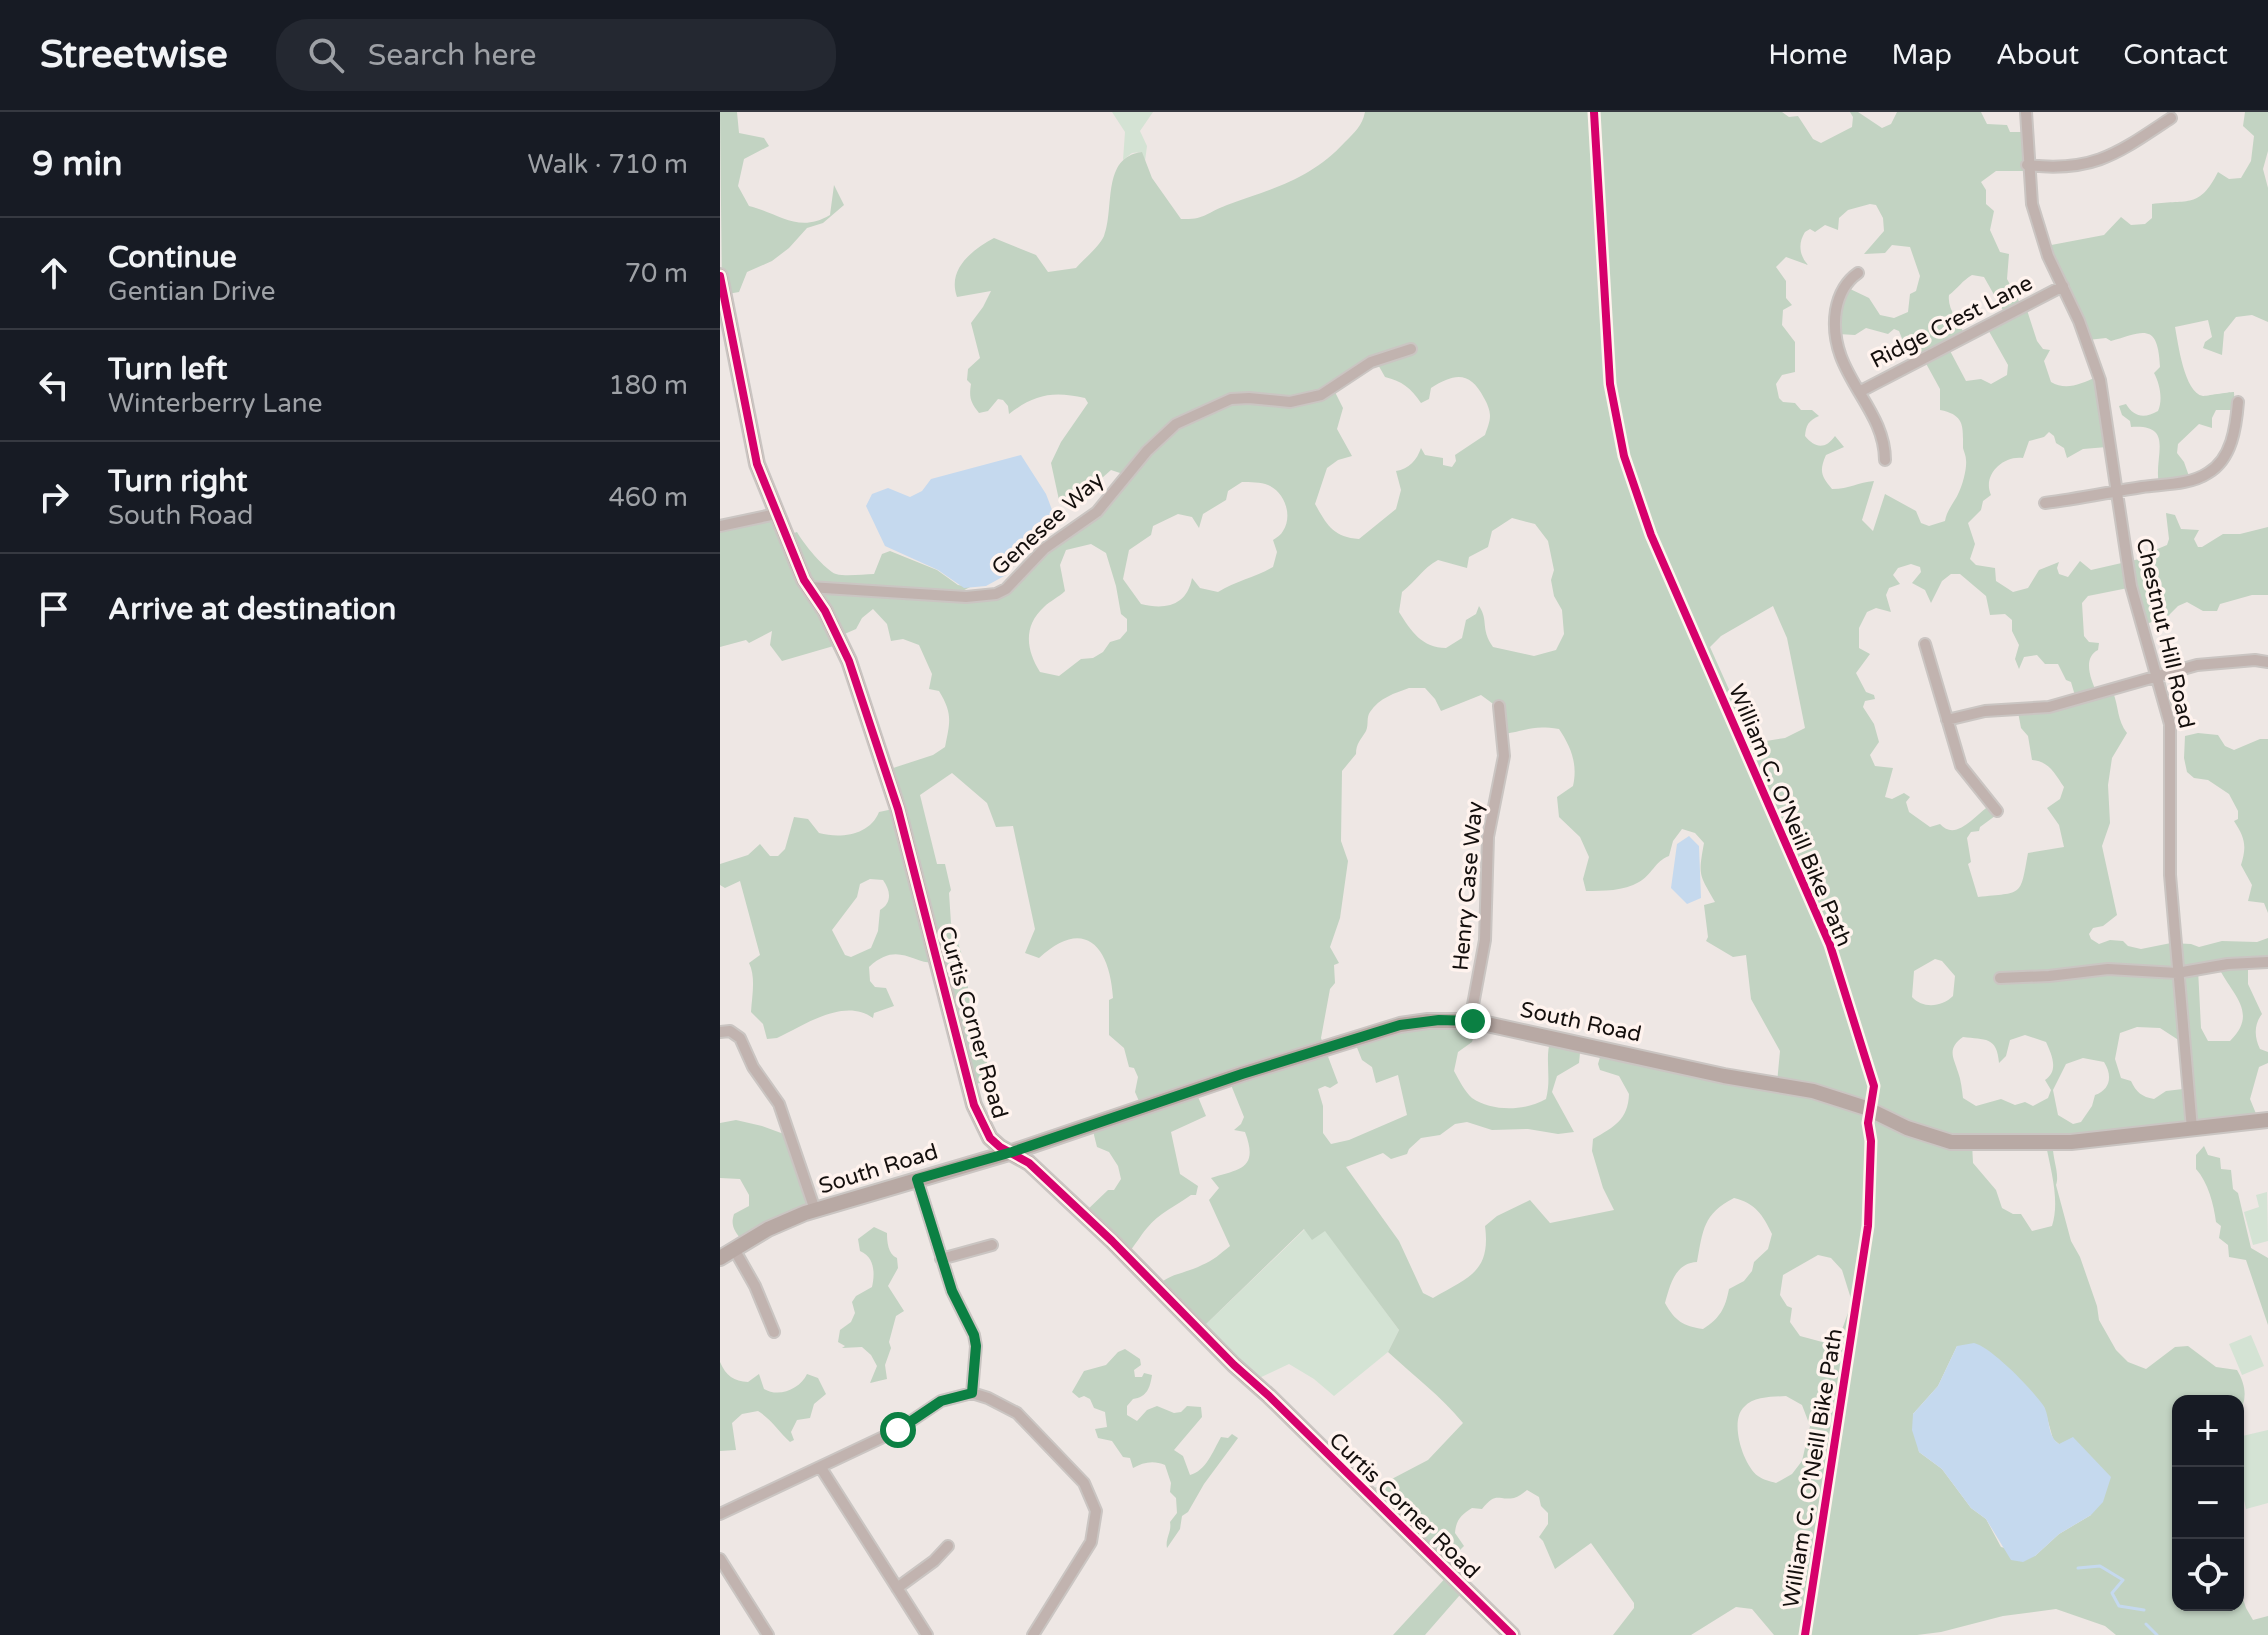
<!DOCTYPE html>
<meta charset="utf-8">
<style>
body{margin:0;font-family:"Varela Round",sans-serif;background:#242831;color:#f1f3f6}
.controls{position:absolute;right:24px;bottom:24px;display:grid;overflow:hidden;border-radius:16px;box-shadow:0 2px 6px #0004}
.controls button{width:72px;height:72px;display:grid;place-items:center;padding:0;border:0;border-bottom:2px solid #363941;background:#171b24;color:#f1f3f6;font:40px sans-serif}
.stop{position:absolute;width:24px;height:24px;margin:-18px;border:6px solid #0b8043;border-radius:50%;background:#fff}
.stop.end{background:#0b8043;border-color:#fff;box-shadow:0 2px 8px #0008}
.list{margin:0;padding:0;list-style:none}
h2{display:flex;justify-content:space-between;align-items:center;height:104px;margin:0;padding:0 32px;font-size:34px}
h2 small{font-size:26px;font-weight:400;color:#9ea1a6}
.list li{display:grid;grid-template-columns:52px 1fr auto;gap:24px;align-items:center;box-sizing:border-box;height:112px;padding:0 32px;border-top:2px solid #363941}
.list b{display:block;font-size:30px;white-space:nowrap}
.list p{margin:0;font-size:26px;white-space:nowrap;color:#9ea1a6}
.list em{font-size:26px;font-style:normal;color:#9ea1a6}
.icon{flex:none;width:44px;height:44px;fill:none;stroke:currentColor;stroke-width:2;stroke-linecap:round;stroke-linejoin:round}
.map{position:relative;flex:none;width:1548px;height:1523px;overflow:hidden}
header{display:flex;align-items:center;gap:48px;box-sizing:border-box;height:112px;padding:0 40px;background:#171b24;border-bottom:2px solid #363941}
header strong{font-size:38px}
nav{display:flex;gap:44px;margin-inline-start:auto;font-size:28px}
.search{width:560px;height:72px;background:#242831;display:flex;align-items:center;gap:20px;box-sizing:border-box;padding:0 28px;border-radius:32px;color:#9ea1a6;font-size:30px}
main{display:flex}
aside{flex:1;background:#171b24}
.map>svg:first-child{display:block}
.green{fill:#d4e3d4}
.forest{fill:#c2d3c2;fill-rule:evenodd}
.water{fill:#c5d9ee}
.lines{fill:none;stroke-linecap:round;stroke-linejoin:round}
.stream{stroke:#c5d9ee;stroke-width:3}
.street-casing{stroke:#cac5c2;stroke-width:14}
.secondary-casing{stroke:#cac5c2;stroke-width:18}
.street{stroke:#c1b3af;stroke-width:10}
.secondary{stroke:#b8a9a4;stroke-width:14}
.cycleway-casing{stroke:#fff3ee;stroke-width:13}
.cycleway{stroke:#d6006c;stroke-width:8}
.route{stroke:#0b8043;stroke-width:10}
.labels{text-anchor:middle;stroke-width:7;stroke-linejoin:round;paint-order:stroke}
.street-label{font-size:22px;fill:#140f0d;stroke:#fff3ee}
</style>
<header>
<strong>Streetwise</strong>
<div class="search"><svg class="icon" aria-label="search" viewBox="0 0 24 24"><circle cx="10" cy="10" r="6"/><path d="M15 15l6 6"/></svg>Search here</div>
<nav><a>Home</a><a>Map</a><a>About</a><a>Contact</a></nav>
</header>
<main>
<aside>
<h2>9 min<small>Walk · 710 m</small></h2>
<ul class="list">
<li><svg class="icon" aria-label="ahead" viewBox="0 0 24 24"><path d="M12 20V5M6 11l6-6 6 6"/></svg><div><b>Continue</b><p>Gentian Drive</p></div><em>70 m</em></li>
<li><svg class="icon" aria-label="left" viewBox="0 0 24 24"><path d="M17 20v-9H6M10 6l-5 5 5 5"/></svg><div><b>Turn left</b><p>Winterberry Lane</p></div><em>180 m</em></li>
<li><svg class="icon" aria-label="right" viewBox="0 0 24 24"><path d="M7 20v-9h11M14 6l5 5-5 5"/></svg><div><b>Turn right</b><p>South Road</p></div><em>460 m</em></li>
<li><svg class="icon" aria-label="arrive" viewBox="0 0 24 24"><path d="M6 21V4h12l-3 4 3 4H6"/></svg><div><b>Arrive at destination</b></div></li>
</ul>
</aside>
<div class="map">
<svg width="1548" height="1523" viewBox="0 0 1548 1523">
<rect width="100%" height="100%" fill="#eee7e4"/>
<!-- green -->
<path class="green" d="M392,0H433L420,19L427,34L425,49L421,40L412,41L403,48L405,20Z
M1547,1080L1548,1129L1533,1133L1524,1100L1539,1095L1536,1083Z
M585,1117L605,1118L679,1218L668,1240L614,1284L594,1267L569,1252L535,1268L481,1217Z
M1531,1223L1544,1254L1522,1263L1509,1232Z
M1548,1318V1391L1526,1397L1518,1361V1325Z"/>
<!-- forest -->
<path class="forest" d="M0,0H17L19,21L44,26L49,34L24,47L18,74L29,94C59,101 78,122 110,103L114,73L124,93L103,111L87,116L69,136L52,149L27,160L19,180L2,183Z
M645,0H1062L1069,5L1078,4L1093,27L1101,31L1132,15L1133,5L1130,0H1138L1162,16L1171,12L1177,0H1261L1267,12L1287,13L1290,20H1307L1309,59H1276L1261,70L1266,78V92L1274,99L1270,118L1280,140L1289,142L1287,167L1301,193L1306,195L1317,229L1323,237L1330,238L1324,249L1331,270C1346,279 1361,272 1376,265L1387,335L1363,337L1347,346L1344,336L1336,331L1334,324L1329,320L1324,325L1309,329L1303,346C1283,343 1262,363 1271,383L1263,389L1261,398L1248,411L1255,432L1250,447L1256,453L1275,456L1276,469L1293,480L1308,476L1319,458L1339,450L1337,456L1339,462L1348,465L1360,449L1371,458L1428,445L1435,438L1447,433L1449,427L1446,401L1455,403L1461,417L1479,418L1474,427L1478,435H1482L1503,422H1520L1548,415V483H1532L1500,492L1497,499H1483L1467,490L1458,494L1448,504L1421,514L1408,476L1368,484L1362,491L1364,524L1369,530L1379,531L1378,538C1362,546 1371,568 1377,581L1393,580C1399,596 1397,608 1407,621L1392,646L1388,673L1390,711L1382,734L1397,803L1383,814L1373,816L1369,822L1371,827L1379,832L1390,828L1403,829L1408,834L1421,837L1451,831L1471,832L1479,835L1502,829L1537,830L1548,826V851L1528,853V872L1542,902C1534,912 1534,925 1540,937L1548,940V951L1539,955L1530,987L1539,1009L1333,1033C1332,1046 1340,1062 1336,1073L1351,1129L1360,1145L1377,1194L1379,1208L1396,1238L1408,1250L1426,1257L1455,1235L1468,1234L1496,1255L1517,1258C1527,1275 1527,1288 1518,1305V1289H1458V1493H1518V1472L1526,1496L1533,1508L1548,1504V1523H1396L1385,1514L1336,1497L1283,1504L1221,1520L1197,1523H1054L1032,1497L1016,1495L971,1523H893L914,1496V1491L871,1431L835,1457L823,1429L819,1425L828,1412V1401L821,1394L819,1385L807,1378C803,1381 799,1385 794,1386C777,1389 777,1379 762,1397L752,1396C741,1403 736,1408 735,1421L744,1434L724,1454L647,1380L708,1348L743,1311C721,1284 694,1264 668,1240L679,1218L605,1119L592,1128L584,1117L481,1217L439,1172C452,1161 467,1161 482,1153C493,1149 501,1141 510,1134L489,1088L499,1076L491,1066C520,1057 539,1057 525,1020L514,1018L521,1012L524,1005L509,968L476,980L486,1004L451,1020L460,1062L478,1074L476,1083H471C457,1093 438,1102 427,1116C420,1124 415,1134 407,1142L364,1101L388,1078H394L401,1067L398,1054L389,1040L377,1035L372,1015L422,996L415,980L418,965L414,956L409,955L404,936L389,923V888L393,886C390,834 364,804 319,846L305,841L315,817L293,714L276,715L267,691L232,661L200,683L217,752H225L231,778L229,781L231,811L241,840L255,912L271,964L266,970L249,973L218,851C191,853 179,828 149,855L150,869L155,875L166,876L174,894L154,901L153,906C124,885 85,913 57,926L47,927L43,912L31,900C32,884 36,865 29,851L40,843L20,769L5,776L0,773V752L28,743L40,732L50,744H58L65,737L74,705L88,707L99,721C121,727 150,723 159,700L178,696L167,658L213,643L225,635C230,610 233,602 219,579L209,577L212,562L199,533L183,527L171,529L167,512L153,497L142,506L136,517L120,524L117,533L62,549L50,533L52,519L29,531L26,528L0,535V416L53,406L62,425L77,420C82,430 106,459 116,462C127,465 143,462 154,462L162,442L170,439L217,458L238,473L250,475L237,482L276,483L326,436L358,415L409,364L391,358L364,382L339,388L331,351L341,330L368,291L365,286C333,279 315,282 289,302L288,294L283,288L278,287L268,299L259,301C250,290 249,285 251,272L247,268L248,257L260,246L251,211L263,195L271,179L237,185C227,157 252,138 274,126L316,143L328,160L356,156C365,146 379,135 384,124C395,96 381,45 422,40L432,66L461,107C485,108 486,101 507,93C553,76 590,68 625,30C635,20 642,14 645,0ZM1150,92L1156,93L1163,106L1164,119L1144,142L1165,141L1172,133L1190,135L1200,164L1196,179L1190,182L1188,200L1174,206L1160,203L1149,186L1126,175L1118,222L1135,223L1146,216L1168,222L1174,217L1179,219L1191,249L1203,246L1220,277V298C1245,303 1243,314 1243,336C1244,340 1246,344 1246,348C1247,356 1243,372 1239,380C1235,390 1227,397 1225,409L1209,414L1201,411L1196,399L1165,382L1153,419L1142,408L1154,369C1138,370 1130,377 1112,377C1101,364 1099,359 1106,343L1124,335L1115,324C1105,338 1095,336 1085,324C1086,313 1088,309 1099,304L1092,298H1081L1075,291L1063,290L1059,286L1056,272L1062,263L1075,260V230L1062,213L1063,198L1072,193L1066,186V169L1056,155L1066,145L1088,153C1079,143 1078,131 1085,120L1090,117L1095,120L1105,113L1118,118L1119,106L1128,98ZM1252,163L1264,165L1285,202L1266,214L1288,253L1287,263L1271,272L1261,267L1246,269L1228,235L1245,223C1239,210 1227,197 1229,183C1238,176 1242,169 1252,163ZM656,249L665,265C682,269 691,276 701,291L709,287L711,276C735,261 750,259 764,286C767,291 770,298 770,304C770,310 767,317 765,323L735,343L736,349L732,355L723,353V346L705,343L701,336C697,348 689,357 676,359L681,378L676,397L639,427C613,425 607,413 595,392L607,356L618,348L632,344L617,317L623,296L614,278ZM522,370C530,370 541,370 548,373C565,380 573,404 563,419C561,423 557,425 553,428L557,440L553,455C534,466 516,469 498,480L480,476L472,466C467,494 445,498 421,492L403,467L409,438L431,423L433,414L458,402L472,405L479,416L483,402L506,388L508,379ZM792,406L815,412L828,429L834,458L831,468L834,484L842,498L844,522L836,538L814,544L773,535C760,516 769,509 759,494L756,502L746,508L742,526L726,536C702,536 691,519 679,500L682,480C696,469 703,456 718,448L747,456L749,445L768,435L772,419ZM371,432L386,441L396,474L401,502L407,507V519L400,527L390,530L383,540L373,546L361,547L339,564L320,560C306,538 303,514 324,495C330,489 339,485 345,479L340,453L346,438ZM1191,452L1200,455L1201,460L1192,471L1205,478L1211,491L1222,469L1231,462H1240L1266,484L1270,503L1285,502L1292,508V519L1299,533L1295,547L1299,557L1304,545L1317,543L1325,552H1338L1346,568L1351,570L1356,587L1298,600L1301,616L1308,624L1312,648C1329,649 1335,662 1344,675L1340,687L1327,696L1339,713L1344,735L1308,741C1300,786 1303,780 1258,785L1248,752L1251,750L1247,726L1251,720L1259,719L1260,715L1275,704L1269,694C1254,704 1236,730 1220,712L1210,715L1189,700L1186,690L1190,685L1184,681L1172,687L1165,685L1173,656L1155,654L1150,643L1159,630L1154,612L1143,595L1145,589L1155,587L1154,583L1146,580L1136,561L1150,542L1139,536V516L1147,500L1156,496L1171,500L1166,483L1169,476L1180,472L1173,463L1178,456ZM1053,494L1067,526L1085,616L1065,626L1040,630L1028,620L990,535L1001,524ZM689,576H705L715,587L721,599L761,583L780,597L784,622C809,618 812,613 839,617C851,635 858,652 853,674L837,685L839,705L860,725L869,745L863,767L866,779C883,779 904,779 919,770C931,764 935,749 949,744L953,729L962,717L975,721L984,731C978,764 979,762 995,790L984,793L988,825L986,829L1013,845L1026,843L1031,887L1060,939L1057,971L883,935L878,952L880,958L899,964L909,982C908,1008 894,1015 873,1027L872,1039L883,1076L894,1098L830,1111L810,1088L777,1104L765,1114C771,1160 749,1165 713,1186L703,1181L679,1129L626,1055L663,1041L671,1047L687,1042L689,1037L701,1026L720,1023L735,1012L747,1010L772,1018L808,1017L838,1022L854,1020L832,980L837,964L859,951L861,931L831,926C824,947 832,965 826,987C806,999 772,1000 752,986C745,980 739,968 734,959L738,940L752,930L758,909L679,913L634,928L642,948L652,955L656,971L678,963L687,1003L629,1028L611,1032L603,1021V994L598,977L605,974L610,976L618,971L601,926L610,877L615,871L614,853L619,851L610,835L620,806L628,749L621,729L622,659L636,642C636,631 641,628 646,619C649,612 646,606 650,600C659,586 675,581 689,576ZM150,767L163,768C171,779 172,791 160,798L158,819L151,836L131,845L125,843L112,818L137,785L140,772ZM1215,847L1222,849L1235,864L1233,884C1222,895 1203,897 1192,885L1194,859ZM1498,854C1510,881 1540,900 1510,929H1488L1481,916L1478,857ZM1417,915L1440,916L1460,929L1463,977L1446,979L1434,987C1422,985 1416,980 1411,969L1401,966L1395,947L1400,921ZM1305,923L1326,930C1332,943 1339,959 1325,968L1331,978L1328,986L1313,994L1305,990L1295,993L1281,987L1256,994L1243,986C1242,978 1241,968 1238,960C1234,946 1226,937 1243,925C1265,928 1277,924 1279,951L1286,944L1290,928ZM1363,946L1384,950C1393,964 1390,978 1375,983L1372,994L1361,1010L1353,1012L1338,1003L1333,978L1346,952ZM1252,1031L1326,1033C1331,1059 1340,1089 1332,1114L1312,1119L1301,1102H1293L1282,1096L1276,1078L1253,1051ZM1014,1086C1035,1091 1043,1103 1052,1122L1048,1137L1034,1150L1032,1159L1024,1169L1009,1177C1005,1197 1000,1206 983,1217C963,1214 955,1209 945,1191C950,1173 955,1151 977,1150C983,1118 983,1102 1014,1086ZM1098,1143L1111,1146L1122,1158L1132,1190L1120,1223L1106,1231L1080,1224L1070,1210L1072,1196L1067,1194L1060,1183L1063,1163ZM1237,1234L1324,1295L1333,1327L1339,1332L1371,1403L1339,1422L1315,1444L1281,1435L1266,1407L1251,1396L1222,1357L1199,1340L1193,1302L1218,1274ZM1066,1284L1082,1293L1090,1314L1082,1349L1072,1362L1056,1371C1050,1369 1043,1368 1038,1364C1023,1353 1009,1309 1024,1295C1034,1284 1053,1285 1066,1284Z
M1525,0H1548V39L1543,57L1548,76V210L1532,203L1516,205L1504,220L1502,243L1483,236L1485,230L1492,225L1488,208L1455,215C1458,230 1464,281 1483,284C1486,284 1508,280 1514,280L1515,298H1496L1492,306V316L1479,312L1458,332L1457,341L1464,350L1470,367L1439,373C1433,344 1456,312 1411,315L1410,309L1402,303L1399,294L1406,292C1414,305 1424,307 1438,299C1443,288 1440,272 1434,261L1440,255C1438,209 1423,220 1391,229L1386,226L1368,228L1326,134L1384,123L1401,105L1411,113L1425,112L1432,106V92C1469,87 1479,97 1498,60L1509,67L1521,66L1531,49L1534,24L1523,14Z
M1478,621L1498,623L1505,634L1514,638L1540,627H1548V801L1544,791L1528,789L1532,773L1521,753C1527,734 1525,726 1514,709L1518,707V699L1509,682L1488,668L1474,666L1467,660L1464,646L1465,624Z
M16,1008L42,1014L72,1025L97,1097L22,1129C15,1119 10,1114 14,1102L29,1094V1083L20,1067L0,1066V1011Z
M1484,1034L1488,1043L1500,1046L1501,1057L1511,1058L1513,1077L1518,1081L1531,1136L1548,1146V1213L1526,1148L1509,1145L1508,1133L1499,1126L1501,1114L1496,1110C1494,1093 1488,1070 1476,1057V1043Z
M154,1115L167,1121C167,1130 168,1142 177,1146L178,1156L168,1174L184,1199L176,1204L169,1230L171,1236L165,1253L167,1267L150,1271L157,1254L151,1243L142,1235L122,1236L125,1234L118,1230L120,1218L131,1210L135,1201L132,1190L136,1184L152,1175C155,1162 155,1145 140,1139L138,1127Z
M405,1237L420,1247L421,1253L414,1258L415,1265H422L424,1261L432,1263C430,1276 427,1285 413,1287L407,1294V1303L417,1309L427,1298L437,1294L454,1301L461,1300L467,1294L481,1295L482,1305L454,1338L463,1344L470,1363C486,1359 493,1339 501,1325L508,1326L512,1322L518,1326L484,1372L468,1400L462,1404L460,1417L447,1436C445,1426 452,1420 450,1410L457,1401L456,1386L450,1380L451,1371L445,1353C434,1348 423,1350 413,1356L410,1346L403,1345L392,1329L378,1326L375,1317L387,1315L385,1300L374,1296L370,1287L364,1284L359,1286L352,1280L364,1259L386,1253L398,1240Z
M0,1250C6,1264 14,1269 28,1270L39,1262L44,1277C59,1286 80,1277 87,1262L98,1266L106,1282L94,1292L90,1306L77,1308L71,1320L74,1328L70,1330C59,1320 51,1307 38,1299L22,1302L12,1311L16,1338L0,1339Z
M730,1461L746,1476L705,1523H673Z"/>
<!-- water -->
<path class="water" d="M301,343L326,382L334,403L328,421L301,442L286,463L266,474L244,476L218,458L165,434L146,394L152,382L168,376L190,385L202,379L211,367Z
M969,724L979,734L981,786L967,792L951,776L957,732Z
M1254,1231C1271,1235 1312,1277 1323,1293C1331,1305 1326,1323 1339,1332L1353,1325L1391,1365L1383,1390L1371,1403L1339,1422L1315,1444L1303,1450L1291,1448L1266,1407L1251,1396L1222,1357L1199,1340L1192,1318L1193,1302L1218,1274L1237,1234Z"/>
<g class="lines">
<!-- stream -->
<path class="stream" d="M1358,1456L1380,1454L1403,1468L1392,1481L1399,1494L1424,1498
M1426,1512L1437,1523"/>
<defs>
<path id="street" d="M1306,0L1312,92L1328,144L1359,209L1380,268L1411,474L1450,612V763L1472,1017
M1307,53C1374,61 1398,41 1451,6
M1138,161C1125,170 1119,182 1116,198C1106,261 1165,293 1165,348
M1139,280L1343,174
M1325,391C1357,387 1390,380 1422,375C1443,372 1470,373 1488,361C1512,347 1516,315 1518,290
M0,414L56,402
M89,475L246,485L276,482L286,477L324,437L377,400L427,339L456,312L511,287L529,286L570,290L601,283L651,250L691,237
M1205,532L1241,654L1277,699
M1227,608L1265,599L1329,595L1477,553L1535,548L1548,550
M1280,866L1329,864L1388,857L1457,861L1508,852L1548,850
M750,909L765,828L768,725L784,644L779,594
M0,920L10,919L20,926L33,955L59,992L95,1098
M197,1067L232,1179L254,1223L256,1234L252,1281
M14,1137L35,1174L54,1220
M221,1147L272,1133
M101,1356L207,1523
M0,1402L178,1318L221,1289L252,1281L268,1286L297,1301L364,1371L376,1399L371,1430L313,1523
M0,1447L48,1523
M177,1476L214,1449L228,1434"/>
<path id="secondary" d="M0,164L37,352L84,468L105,499L129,549L178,697L254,993L270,1026L280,1035L309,1051L392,1129L514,1253L549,1284L792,1523
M0,1146L48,1117L85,1101L292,1040L522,962L680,913L708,909H753L1004,964L1093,979L1146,996L1187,1016L1231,1030H1351L1548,1008"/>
</defs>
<!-- street casing -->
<use href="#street" class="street-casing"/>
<!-- secondary casing -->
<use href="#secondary" class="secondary-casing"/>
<!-- street -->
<use href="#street" class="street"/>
<!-- secondary -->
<use href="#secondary" class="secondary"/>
<defs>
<path id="cycleway" d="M874,0L890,272L904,344L931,423L1110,833L1154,974L1148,1011L1151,1029L1148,1114L1085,1523
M0,164L37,352L84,468L105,499L129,549L178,697L254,993L270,1026L280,1035L309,1051L392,1129L514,1253L549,1284L792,1523"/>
</defs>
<!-- cycleway casing -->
<use href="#cycleway" class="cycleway-casing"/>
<!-- cycleway -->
<use href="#cycleway" class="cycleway"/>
</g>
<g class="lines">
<!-- route -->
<path class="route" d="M178,1318L221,1289L252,1281L256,1234L254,1223L232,1179L197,1067L292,1040L522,962L680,913L719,908L753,909"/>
</g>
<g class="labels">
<!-- street labels -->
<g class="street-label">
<text transform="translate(1231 209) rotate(-27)" y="8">Ridge Crest Lane</text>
<text transform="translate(327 411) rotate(-42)" y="8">Genesee Way</text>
<text transform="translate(1446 521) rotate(77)" y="8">Chestnut Hill Road</text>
<text transform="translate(1071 703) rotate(67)" y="8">William C. O'Neill Bike Path</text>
<text transform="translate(747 774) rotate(-85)" y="8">Henry Case Way</text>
<text transform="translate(861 909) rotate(12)" y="8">South Road</text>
<text transform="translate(254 910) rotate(74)" y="8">Curtis Corner Road</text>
<text transform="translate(158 1056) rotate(-17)" y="8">South Road</text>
<text transform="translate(1092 1356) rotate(-81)" y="8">William C. O'Neill Bike Path</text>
<text transform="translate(685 1393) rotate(44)" y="8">Curtis Corner Road</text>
</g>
</g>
</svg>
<div class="controls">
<button>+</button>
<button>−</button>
<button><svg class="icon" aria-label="locate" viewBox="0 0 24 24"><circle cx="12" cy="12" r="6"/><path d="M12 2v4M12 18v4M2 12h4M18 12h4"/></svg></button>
</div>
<div class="stop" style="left:178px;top:1318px"></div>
<div class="stop end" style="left:753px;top:909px"></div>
</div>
</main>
